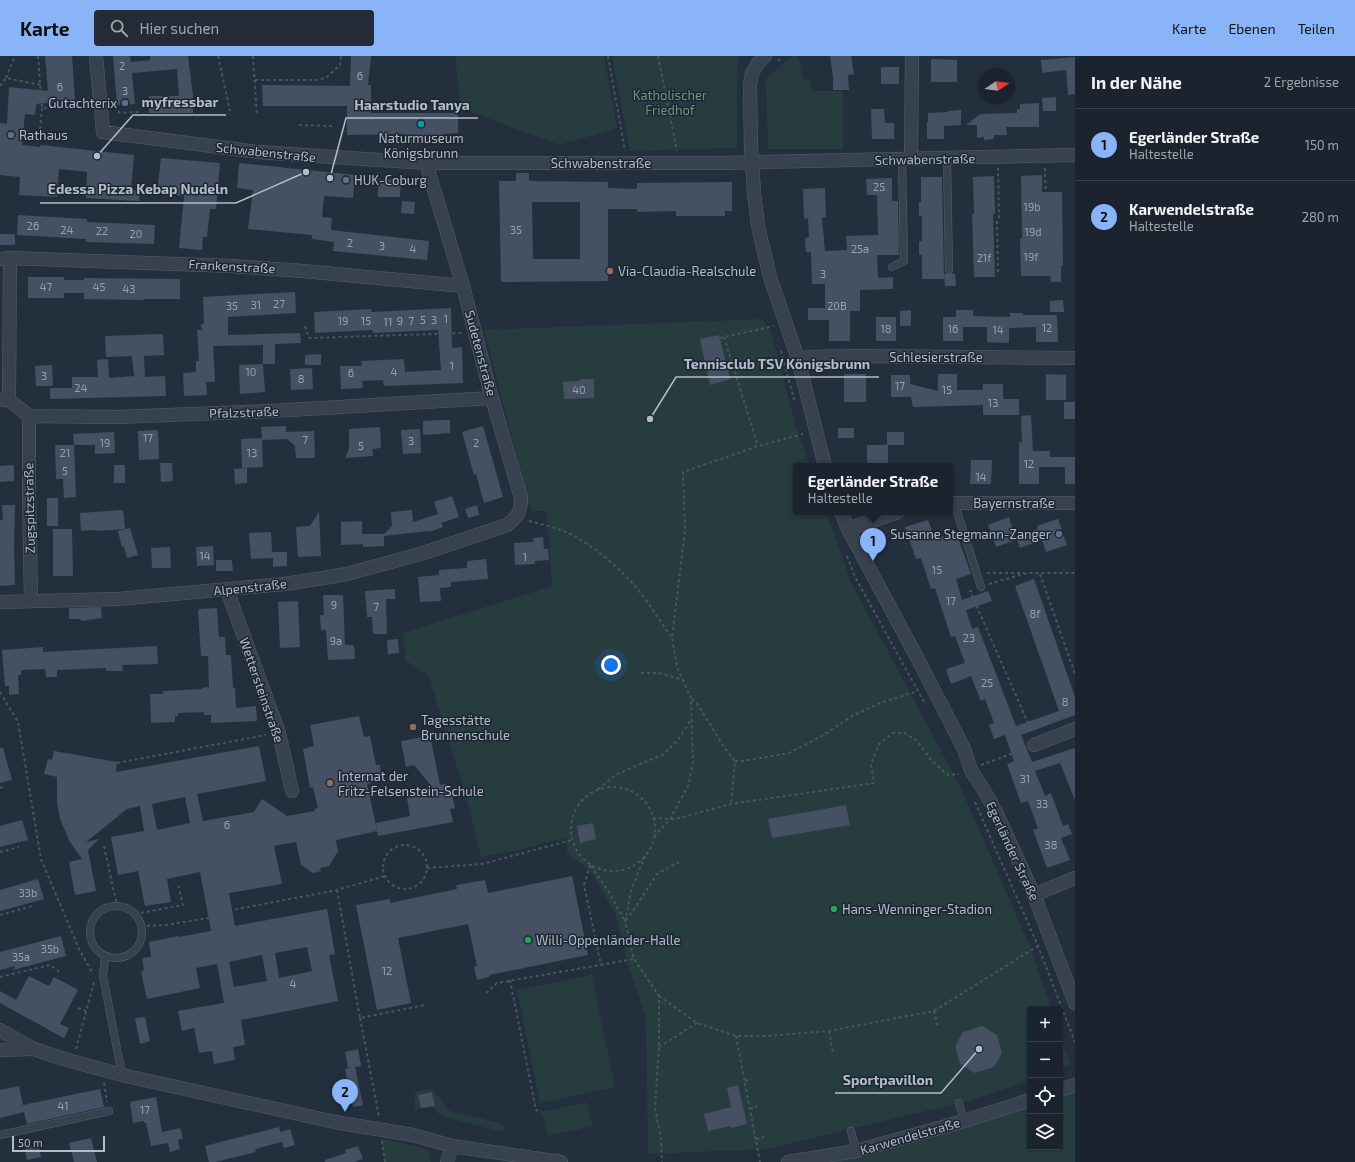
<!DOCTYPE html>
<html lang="de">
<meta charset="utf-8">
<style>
body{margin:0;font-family:"Exo 2",sans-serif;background:#242b36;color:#f1f3f6}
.controls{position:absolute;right:12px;bottom:12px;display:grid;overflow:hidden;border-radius:4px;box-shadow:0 1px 3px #0004}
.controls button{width:36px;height:36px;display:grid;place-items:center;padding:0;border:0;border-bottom:1px solid #39404a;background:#1b232e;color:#f1f3f6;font:20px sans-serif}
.compass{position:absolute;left:979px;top:12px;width:36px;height:36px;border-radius:50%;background:#1b232e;box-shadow:0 1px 3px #0004;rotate:77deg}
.scale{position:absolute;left:12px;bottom:10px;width:93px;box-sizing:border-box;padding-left:4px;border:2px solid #b4bcc9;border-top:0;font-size:11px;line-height:14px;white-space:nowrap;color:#b4bcc9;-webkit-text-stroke:3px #1d2633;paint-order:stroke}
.you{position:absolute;left:611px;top:609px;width:14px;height:14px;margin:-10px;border:3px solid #fff;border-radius:50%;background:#1a73e8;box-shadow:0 0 0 6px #1a73e833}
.badge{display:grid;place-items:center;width:26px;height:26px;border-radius:50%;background:#8ab4f8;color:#111;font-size:13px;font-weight:700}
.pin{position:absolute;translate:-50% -33px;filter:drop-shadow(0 1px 2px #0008)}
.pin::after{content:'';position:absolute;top:21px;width:14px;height:12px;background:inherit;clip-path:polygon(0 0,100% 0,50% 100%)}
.popup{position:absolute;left:793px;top:407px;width:160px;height:52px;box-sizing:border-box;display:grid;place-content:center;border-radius:4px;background:#1b232e;filter:drop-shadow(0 1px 3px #0005);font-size:13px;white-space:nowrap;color:#a0a4aa}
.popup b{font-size:15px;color:#f1f3f6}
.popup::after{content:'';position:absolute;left:50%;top:100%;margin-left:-8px;border:8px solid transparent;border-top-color:#1b232e}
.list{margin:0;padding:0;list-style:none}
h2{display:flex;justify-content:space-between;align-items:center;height:52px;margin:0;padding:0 16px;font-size:17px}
h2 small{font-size:13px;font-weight:400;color:#a0a4aa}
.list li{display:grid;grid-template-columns:26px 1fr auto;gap:12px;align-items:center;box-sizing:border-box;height:72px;padding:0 16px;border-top:1px solid #39404a}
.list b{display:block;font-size:15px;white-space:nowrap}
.list p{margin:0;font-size:13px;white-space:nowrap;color:#a0a4aa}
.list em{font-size:13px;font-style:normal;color:#a0a4aa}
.icon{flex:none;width:22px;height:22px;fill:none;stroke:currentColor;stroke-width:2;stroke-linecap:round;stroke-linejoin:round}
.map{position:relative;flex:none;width:1075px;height:1106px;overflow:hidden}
header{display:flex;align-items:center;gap:24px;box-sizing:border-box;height:56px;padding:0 20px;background:#8ab4f8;color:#111}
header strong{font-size:19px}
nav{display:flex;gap:22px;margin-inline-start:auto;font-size:14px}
.search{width:280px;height:36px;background:#242b36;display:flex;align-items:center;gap:10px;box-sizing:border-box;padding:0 14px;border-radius:4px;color:#a0a4aa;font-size:15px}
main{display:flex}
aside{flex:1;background:#1b232e}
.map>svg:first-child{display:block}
.green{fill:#263c3f}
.building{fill:#455162;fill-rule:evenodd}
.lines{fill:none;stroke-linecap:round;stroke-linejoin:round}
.service-casing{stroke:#565f6c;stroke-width:8}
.minor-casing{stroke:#565f6c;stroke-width:14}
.path{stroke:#44595c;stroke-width:2;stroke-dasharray:3 3;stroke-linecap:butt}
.service{stroke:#38414e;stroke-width:7}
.minor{stroke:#38414e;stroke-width:13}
.service-dot{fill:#5c6f8a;stroke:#1d2633;stroke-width:1.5}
.culture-dot{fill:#0f9aa8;stroke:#1d2633;stroke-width:1.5}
.education-dot{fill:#8d6e63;stroke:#1d2633;stroke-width:1.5}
.leisure-dot{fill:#2e9e5b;stroke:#1d2633;stroke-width:1.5}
.labels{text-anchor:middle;stroke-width:3;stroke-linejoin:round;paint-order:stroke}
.number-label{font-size:11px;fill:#98a1af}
.park-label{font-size:13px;fill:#6b9a76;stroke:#1d2633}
.poi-label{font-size:13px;fill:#b4bcc9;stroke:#1d2633;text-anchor:start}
.street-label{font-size:13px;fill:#b4bcc9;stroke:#1d2633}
.leader{fill:none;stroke:#b4bcc9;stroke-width:1.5}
.callout-dot{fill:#b4bcc9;stroke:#1d2633;stroke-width:1.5}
.callout-label{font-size:14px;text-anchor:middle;font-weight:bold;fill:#b4bcc9;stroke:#1d2633;stroke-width:3;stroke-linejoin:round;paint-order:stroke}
</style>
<header>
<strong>Karte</strong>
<div class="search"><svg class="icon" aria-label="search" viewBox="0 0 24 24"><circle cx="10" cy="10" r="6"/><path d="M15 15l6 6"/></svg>Hier suchen</div>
<nav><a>Karte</a><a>Ebenen</a><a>Teilen</a></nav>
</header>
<main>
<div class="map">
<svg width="1075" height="1106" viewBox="0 0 1075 1106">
<rect width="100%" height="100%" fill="#242f3e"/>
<!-- green -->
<path class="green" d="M455,0H604L617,72L559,89L461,52Z
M612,0H740L737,13V92L630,95Z
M793,0H797L799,2L803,23H811L812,35H843V93H768L766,25L772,17Z
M763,263L772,278L796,371L810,410H796V456H826L852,528L960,730L1029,888L1051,953H1030V1024L968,1045L767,1093L648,1098L646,962L630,915L615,857L592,817L567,796L565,782L522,793L481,801L469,750L429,620L405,604L404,577L552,530L547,455H531L484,274Z
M592,919L615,1031L540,1047L517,934Z
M1060,979L1071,1009L1060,1013Z
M1075,1029V1106H788L1030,1044V1091H1060V1034Z
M433,1033L448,1054L457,1057L501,1067L504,1070V1073L502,1076L497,1075L445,1061L438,1057L432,1050L435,1049L432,1036L418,1039L421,1052L415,1053V1036Z
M587,1046L593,1070L547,1080L542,1056Z
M382,1083L421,1091L430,1097L431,1106H385Z"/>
<!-- building -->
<path class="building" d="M45,0H72L75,44L36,48L35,59L25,58L22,89L40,91L41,89L134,99L131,134L140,135L139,145L86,142L87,116L59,113L57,141L19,139L20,121L0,119V67L7,68L9,31L48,35Z
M113,0H130L131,6L150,4V0H188L193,40V57H149V40H179L177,13L132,17L135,48L117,49Z
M351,0H371L368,29H371V57H458V77L443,78V88H406L405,78L347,79V50H263L262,29L350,30Z
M830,0H851L854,18L848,19L849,34H833V21Z
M1075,1V38L1068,39L1066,14L1042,17L1041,4Z
M931,3L957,4V26H931Z
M881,11H899V28H881Z
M1056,41V55H1043L1042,42Z
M1039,47V71H1006L1007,79H994V83L984,84V81L977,82V69H966L980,58L1017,57V53H1020V48Z
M871,53H884L885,67H894V83H872Z
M961,54V69L944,70V83H927V66H928V57L948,56V55Z
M161,102L220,107L216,153H210L207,181H203L202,194L179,192L184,140L157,137Z
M239,107L355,119L353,142L324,140L322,161L332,162L331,174L429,185L427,204L333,195L334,186L312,183V179L248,173L253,134L237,132Z
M516,117H529V125L608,126V132L637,133V127L732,126V155H725V160H676V155L637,156V153H608V225L501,226L499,125H516ZM532,146H580V203H533Z
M1042,119V136H1062L1063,210H1061V226H1051L1050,220H1021L1020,183L1022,182L1021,120Z
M994,120L995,158H993L995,221H974L972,158H974L973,121Z
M921,121H942L944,223H922V199H919V185H922V160H919V146H921Z
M892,122V145H898L899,199H877L878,222L893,221V233L860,234V255H850V285H829V264H808V252H825V228H812L811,196H806L805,182L809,181L808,162L804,163L803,133L825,132L826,161L822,162L825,195L847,194L846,180L878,179L877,139H867L866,123Z
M378,123L401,124L400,141H378Z
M402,145L415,146L414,158L401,157Z
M18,159L87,163V166L155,169L154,188L86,186V183L17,179Z
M0,178H15V189H0Z
M944,218H955L956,230H945Z
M28,221H64V224H84V222L180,223V243H144V244L84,243V237H64V242H28Z
M295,236L296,257L228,261V279L300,277L301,287L275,288V308H263V289L213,290L215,326H206L207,339L184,340L183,317L196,316V305H199L197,274H202L201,268H204L203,241Z
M1063,244L1064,256H1050V245Z
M451,252L452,292L462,291L463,327L384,330L383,324L362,325L363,332L341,333L340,310H362L361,305L404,303L405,316L441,314L438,274L373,277L372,274L315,277L314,256L371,253L372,256Z
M911,254V270H900V255Z
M956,254H973V260L1010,261V257H1023V259H1057L1058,286H1036V271L1009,272V287L987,286V271H963V285H943V261H956Z
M876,261H896V285H876Z
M163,278L164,299L144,300L145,321L165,320L166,340L50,343V332H72V321H98L97,304L108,303L109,322L134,320L132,300L106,301L105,280Z
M719,279L730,323L710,329L700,283Z
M321,298V309H305V299Z
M263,308L265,336L240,338L239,309Z
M52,309L53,330H36L35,310Z
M312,312L313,333L291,334L290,313Z
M844,318H866V346H844Z
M938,318H957V334H983V328H1003V343H1019V359H983V349L913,351L911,341H891V319H910V328L938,335Z
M1046,318L1066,319V344H1046Z
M580,323H594V342L564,343L563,326L580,325Z
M1064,346H1075V363H1064Z
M1031,359L1033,395H1050V401H1075V428H1065V411H1039V428H1019V386H1022L1021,360Z
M439,364H450V377L423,379V365Z
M286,370V376L314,375L315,402H296L295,390L287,383L262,384L263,411L242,412L241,383L262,382L261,371Z
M483,370L503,441L484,447L476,418L474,419L462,376Z
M380,371L381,392L372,393L373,400L345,402L349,393V373Z
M838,372H854V382H838Z
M420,373L421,397L403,398L401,374Z
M158,374L159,403L139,404L138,375Z
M114,376L115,397L95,398V389H74L76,441L64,442L63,423H56L55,389H74L73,378Z
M887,376H904V389H887Z
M867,389H888V410H867Z
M971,404H992L991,428H970Z
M160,407H172L173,425L161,426Z
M14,409V425L0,426V410Z
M114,409H125V427H114Z
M247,412V427L235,428L234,413Z
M452,440L459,461L441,467L443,471L429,476L428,475L384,480V490L363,491V488L341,489V466L362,465V478H384L392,470L391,456L412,454L413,466L438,458L434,446Z
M47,442H58V470H47Z
M2,449H15L14,490L15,529L0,530V464H3Z
M477,449L479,459L468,462L465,453Z
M123,454L125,473L97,475L96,474L81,475L80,457Z
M319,456L321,500L298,501L296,471L310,470Z
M1009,461L1016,484L996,491L988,469Z
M1058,463L1067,489L1046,496L1042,484L1020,492L1016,481L1038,473L1037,470Z
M928,464L935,483L956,476L971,518L956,523L962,544L988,535L992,545L966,554L972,573L978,571L1016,670L1059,655L1015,530L1034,523L1075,641V659L1021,679L1032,706L1075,692V744L1060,707L1035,715L1045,740L1051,737L1063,770L1068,768L1072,778L1061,782L1070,804L1047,812L1033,774L1038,772L1028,745L1021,747L1007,708L1014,705L1005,679L994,683L989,669L994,667L985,643L981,645L971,620L951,628L946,613L965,607L955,580L951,581L935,532L931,533L921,502L916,503L905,471Z
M130,472L138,499L127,502L124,491H122L118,475Z
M53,473H72L73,520H53Z
M271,476L272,496H287V510L273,511V502L251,503L249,477Z
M543,481L544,493H548L549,504L535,505V508L515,509L514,487L534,486L533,482Z
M213,490L214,509L197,510L196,491Z
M170,491L171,512H152L151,492Z
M486,503L488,523L451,526V531L440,532L441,545L420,546L418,521L439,519V514L467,512V505Z
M216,504H232L233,515H216Z
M395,533V543H386L387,578H373L372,561H367L365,535Z
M323,539H343L345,589H354L355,603L328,604L326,574H321L320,559H324Z
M298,545L300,591L280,592L278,546Z
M101,551L102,562L81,565V563H69V552Z
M217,552L219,581H225L226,599H231L233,632H235L236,652L256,650L257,665L211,667V659H204V656L178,657V660H175V666L151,667L150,638H163V635L202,633V632L209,631L208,600H201L198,556L199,553Z
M398,583L399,597L388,598L387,584Z
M157,590L158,608L122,609L123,615H106V612L57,614V621H46L45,613L21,614V619H18L19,638L9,639V630H5L2,594L43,591V596Z
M359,660L364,681L370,680L376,709H380L381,718L378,719L379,725L367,728L377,774L376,767L410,760L406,736L432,731L414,709L406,711L401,685L430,680L440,729L446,728L448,740L452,739L455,752L450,753L453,766L378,780L377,775L336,784L338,795L329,810L320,812L321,815L313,817L301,809L296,786L274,790L282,828L229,837L235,870L327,853L335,898L329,899L338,945L241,964L245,989L233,991L235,1004L214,1008L212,995L199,997L194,972L182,975L178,955L224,947L217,908L196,912L200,932L147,943L141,916L144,914L142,902L151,901L149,886L178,880L179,881L211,875L200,816L167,823L171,846L145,850L138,815L118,819L111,781L144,775L140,750L127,753L86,786L99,783L88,794L96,835L75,839L69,806L82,803L70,786L60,763L57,746V721L44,718L48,703L52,704L54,695L117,706L116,716L259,690L266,725L197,738L203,765L254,756L262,743L287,760L315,755V753L318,752L313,731L310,732L303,693L314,690L310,669ZM185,741L190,767L157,774L152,748ZM307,891L312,915L279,922L275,897ZM262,899L267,925L234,931L229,906Z
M0,692H3L12,724L0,727Z
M846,749L850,769L772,782L768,763Z
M22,764L28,784L0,791V770Z
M593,767L596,783L580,787L577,770Z
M572,820L588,899L489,919V921L477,924L474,911L477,910L468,868L398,882L411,947L377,954L356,849L390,843V847L457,833L456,829L485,824L488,837Z
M38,823L44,843L0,855V834Z
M61,880L66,900L13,914L15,910L0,914V896Z
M29,920L49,930L54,921L78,934L60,968L69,972L64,982L0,947V935L16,944Z
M145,961L150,985L140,988L135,962Z
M982,970L997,979L1002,997L994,1011L975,1017L960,1008L955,990L963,976Z
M358,993L361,1010L355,1011L363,1049L353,1051L345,1013L352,1011L348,1012L345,996Z
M738,1029L747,1068L731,1072V1070L708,1075L704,1058L731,1051L727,1032Z
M19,1030L23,1049L100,1033L104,1051L27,1068L24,1056L0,1062V1034Z
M432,1036L435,1050L421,1052L418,1039Z
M156,1041L162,1076L180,1072L183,1082L178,1084L180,1093L170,1096L168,1087L151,1090L146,1067H144V1065L133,1067L130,1046Z
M279,1071L280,1076L290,1073L295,1089L284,1092L282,1086L255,1093L256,1096L215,1106H209L205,1090Z
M91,1082L97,1106H74L69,1087Z
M39,1090L41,1101L27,1104L25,1093Z
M358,1090L363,1103L354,1106H325V1104L346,1097L345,1094Z"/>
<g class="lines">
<defs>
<path id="service" d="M947,102L949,214
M892,211L904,205L902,103
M954,446L981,531
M90 876a26 26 0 1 1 52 0a26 26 0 1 1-52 0Z
M105,900L103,920L122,1019
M959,1047L964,1065
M851,1075L856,1095
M0,1079L109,1055"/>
<path id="minor" d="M96,0L103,76L258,96L426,107H720L1075,99
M765,0L758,7L752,17L750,28L751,91L754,137L758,170L770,221L798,303L825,410
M911,103L912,0
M0,203L10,202L231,210L303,215L463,230
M798,303L808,301L856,300L1075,302
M0,344H9L29,360L117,361L272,355L492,342
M9,344L10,202
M29,360V436L31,545
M950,447H1075
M841,456L848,473L921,609L964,693L971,714L985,736L996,756L1034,839L1075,947
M848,473L898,456
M227,534L279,677L292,735
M0,546L118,543L284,528L324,522L347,518L427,496L507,469C518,460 521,456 521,442L492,342L463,230L426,107
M1034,689L1075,673
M1034,839L1075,822
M0,974L34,993L64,1003L122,1019L335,1066L413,1079L452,1090L561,1106
M0,994L32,993
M1060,1034L1075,1029
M447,1106L452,1090
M788,1106L856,1095L964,1065L1030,1044"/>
</defs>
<!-- service casing -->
<use href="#service" class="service-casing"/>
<!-- minor casing -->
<use href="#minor" class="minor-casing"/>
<!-- path -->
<path class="path" d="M38,0L42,52L89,50
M218,0L230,55
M253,0L257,60
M608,0L625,95
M658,0L677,95
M778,3L781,7
M6,22L15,0
M255,24H316L326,22L340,9L341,0
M0,30L6,22L41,29
M114,51L120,57L139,56
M299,69L333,70
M39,85L42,52
M1045,112L1047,182L1045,188V216
M522,120L523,125
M998,216L997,166L999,160L998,112
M305,270L309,282L462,277
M724,281L758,390
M720,282L774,270
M781,295L795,347
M529,465C544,469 559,472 572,479C598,493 625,516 642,539C653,553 662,568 672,582
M847,500L855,521L924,646
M987,517H1024
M1040,518L1075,618
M989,528L1027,517H1075
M972,535H970L1032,676
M641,617H659L683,624
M0,636L18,666L41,803L79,893L93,918
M692,643L698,649L724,691L735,705L731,748
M735,705H743L789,697L822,680L852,660L880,647L918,635
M117,707L266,679
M981,709L1022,694
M571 773a42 42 0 1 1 84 0a42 42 0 1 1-84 0Z
M0,732L5,730
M598,733L617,718L664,698L678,684L691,664
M975,746L1038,890L1075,986
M653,762L670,763L679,762L731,748L874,727L871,708L879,688L893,677H905L917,685L932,705L948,719L959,718
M654,781L670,763L689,728L693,705L691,642L677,611L672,582L685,475L683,416L758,390L803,378
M383 811a22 22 0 1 1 44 0a22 22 0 1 1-44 0Z
M104,790L117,850
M0,796L19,791
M645,800L632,832L625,865L634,903L659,940V991L655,1052L661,1083L662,1106
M590,809L584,829L601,909
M591,810L607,833L625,865L633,855L657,818L679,806
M427,812L482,808L572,784
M337,834L360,962L425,949
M135,858L183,849L178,828
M0,859L33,850
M141,870L167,869L208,862L232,854L337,834L385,820
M0,921L50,909L61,917
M510,924L536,1054L542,1056
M486,937L497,927L634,903
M659,940L697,967L736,980H769L829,975L934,955L1038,890
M78,952L86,955
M934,955L938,972
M360,962L379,1061
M829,975L833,997
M736,980L760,1106
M659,991L697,967
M76,993L94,926
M745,1025L751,1023
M104,1027L107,1046
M750,1053L757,1050
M756,1083L764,1081
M382,1085L385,1106"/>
<!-- service -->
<use href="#service" class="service"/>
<!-- minor -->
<use href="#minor" class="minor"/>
</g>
<!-- markers -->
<g class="service-dot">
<circle cx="125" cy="47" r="4"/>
<circle cx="11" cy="79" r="4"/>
<circle cx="346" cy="124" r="4"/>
<circle cx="1059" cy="478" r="4"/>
</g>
<circle class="culture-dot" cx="421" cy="68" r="4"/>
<g class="education-dot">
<circle cx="610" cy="215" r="4"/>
<circle cx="413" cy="671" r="4"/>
<circle cx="330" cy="727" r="4"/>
</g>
<g class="leisure-dot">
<circle cx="834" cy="853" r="4"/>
<circle cx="528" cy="884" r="4"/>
</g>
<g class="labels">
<!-- number labels -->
<g class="number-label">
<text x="122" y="14">2</text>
<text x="360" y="24">6</text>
<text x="60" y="35">6</text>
<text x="125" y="39">3</text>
<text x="879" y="135">25</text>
<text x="1032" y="155">19b</text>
<text x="33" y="174">26</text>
<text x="67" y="178">24</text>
<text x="516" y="178">35</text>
<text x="102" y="179">22</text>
<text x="1033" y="180">19d</text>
<text x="136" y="182">20</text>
<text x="350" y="191">2</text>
<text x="382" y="194">3</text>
<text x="413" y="197">4</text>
<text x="860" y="197">25a</text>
<text x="1031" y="205">19f</text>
<text x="984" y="206">21f</text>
<text x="823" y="222">3</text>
<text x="46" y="235">47</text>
<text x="99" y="235">45</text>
<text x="129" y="237">43</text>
<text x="279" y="252">27</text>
<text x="256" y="253">31</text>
<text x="232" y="254">35</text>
<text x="837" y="254">20B</text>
<text x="446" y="267">1</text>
<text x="423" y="268">5</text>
<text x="434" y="268">3</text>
<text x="343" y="269">19</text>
<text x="366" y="269">15</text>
<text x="400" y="269">9</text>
<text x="411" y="269">7</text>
<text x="388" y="270">11</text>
<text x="1047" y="276">12</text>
<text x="886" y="277">18</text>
<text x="953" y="277">16</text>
<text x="998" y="278">14</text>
<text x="452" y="314">1</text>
<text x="251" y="320">10</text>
<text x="394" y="320">4</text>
<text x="351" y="321">6</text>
<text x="44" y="324">3</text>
<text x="301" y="327">8</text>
<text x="900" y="334">17</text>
<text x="81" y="336">24</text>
<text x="579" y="338">40</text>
<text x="947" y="338">15</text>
<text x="993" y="351">13</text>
<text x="148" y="386">17</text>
<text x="305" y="388">7</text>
<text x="411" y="389">3</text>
<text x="105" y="391">19</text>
<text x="476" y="391">2</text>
<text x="361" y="394">5</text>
<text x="65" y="401">21</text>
<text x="252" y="401">13</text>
<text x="1029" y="412">12</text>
<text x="65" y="419">5</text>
<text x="981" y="425">14</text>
<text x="205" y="504">14</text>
<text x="525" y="505">1</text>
<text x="937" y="518">15</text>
<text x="951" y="549">17</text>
<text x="334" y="553">9</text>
<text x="376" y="555">7</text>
<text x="1035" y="562">8f</text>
<text x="969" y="586">23</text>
<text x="336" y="589">9a</text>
<text x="987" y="631">25</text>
<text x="1065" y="650">8</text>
<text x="1025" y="727">31</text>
<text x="1042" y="752">33</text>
<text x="227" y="773">6</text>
<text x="1051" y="793">38</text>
<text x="28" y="841">33b</text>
<text x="50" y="897">35b</text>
<text x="21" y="905">35a</text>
<text x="387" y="919">12</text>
<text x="293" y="932">4</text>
<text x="63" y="1054">41</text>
<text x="145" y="1058">17</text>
</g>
<!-- park labels -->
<g class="park-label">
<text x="670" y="44">Katholischer<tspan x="670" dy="15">Friedhof</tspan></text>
</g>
<!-- poi labels -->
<g class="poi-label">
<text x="117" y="52" text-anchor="end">Gutachterix</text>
<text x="19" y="84">Rathaus</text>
<text x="421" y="87" text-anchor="middle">Naturmuseum<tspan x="421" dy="15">Königsbrunn</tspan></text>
<text x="354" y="129">HUK-Coburg</text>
<text x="618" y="220">Via-Claudia-Realschule</text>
<text x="1051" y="483" text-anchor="end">Susanne Stegmann-Zanger</text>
<text x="421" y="669">Tagesstätte<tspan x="421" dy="15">Brunnenschule</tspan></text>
<text x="338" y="725">Internat der<tspan x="338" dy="15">Fritz-Felsenstein-Schule</tspan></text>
<text x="842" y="858">Hans-Wenninger-Stadion</text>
<text x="536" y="889">Willi-Oppenländer-Halle</text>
</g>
<!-- street labels -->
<g class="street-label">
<text transform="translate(266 96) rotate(6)" y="5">Schwabenstraße</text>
<text transform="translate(925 103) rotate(-1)" y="5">Schwabenstraße</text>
<text x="601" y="112">Schwabenstraße</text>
<text transform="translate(232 210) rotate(3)" y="5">Frankenstraße</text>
<text transform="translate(481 297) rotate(75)" y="5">Sudetenstraße</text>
<text x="936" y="306">Schlesierstraße</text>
<text transform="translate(244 356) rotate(-2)" y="5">Pfalzstraße</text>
<text x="1014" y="452">Bayernstraße</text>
<text transform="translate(29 452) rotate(-91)" y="5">Zugspitzstraße</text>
<text transform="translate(250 531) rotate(-6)" y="5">Alpenstraße</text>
<text transform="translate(262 634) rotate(71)" y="5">Wettersteinstraße</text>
<text transform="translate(1013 795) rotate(65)" y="5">Egerländer Straße</text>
<text transform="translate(910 1080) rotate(-16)" y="5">Karwendelstraße</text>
</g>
</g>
<!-- callouts -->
<path class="leader" d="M97 100L133 59H226M330 122L346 62H478M306 116L236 147H40M650 363L676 321H879M979 993L941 1037H835"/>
<g class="callout-dot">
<circle cx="97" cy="100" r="4"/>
<circle cx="330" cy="122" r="4"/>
<circle cx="306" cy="116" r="4"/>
<circle cx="650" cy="363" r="4"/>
<circle cx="979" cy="993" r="4"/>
</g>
<g class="callout-label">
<text x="180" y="51">myfressbar</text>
<text x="412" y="54">Haarstudio Tanya</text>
<text x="138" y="138">Edessa Pizza Kebap Nudeln</text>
<text x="777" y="313">Tennisclub TSV Königsbrunn</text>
<text x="888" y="1029">Sportpavillon</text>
</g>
</svg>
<div class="controls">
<button>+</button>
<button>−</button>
<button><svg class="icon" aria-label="locate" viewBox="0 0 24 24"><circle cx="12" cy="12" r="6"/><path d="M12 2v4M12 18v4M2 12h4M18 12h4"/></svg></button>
<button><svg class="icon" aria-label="layers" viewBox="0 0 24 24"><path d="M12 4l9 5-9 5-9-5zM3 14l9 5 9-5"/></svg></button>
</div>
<svg class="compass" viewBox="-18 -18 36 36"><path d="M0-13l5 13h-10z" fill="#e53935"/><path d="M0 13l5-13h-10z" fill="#a0a4aa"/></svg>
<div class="scale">50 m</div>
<div class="you"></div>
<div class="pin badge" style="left:873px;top:505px">1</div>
<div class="popup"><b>Egerländer Straße</b>Haltestelle</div>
<div class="pin badge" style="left:345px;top:1056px">2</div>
</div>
<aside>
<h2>In der Nähe<small>2 Ergebnisse</small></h2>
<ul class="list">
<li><span class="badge">1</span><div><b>Egerländer Straße</b><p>Haltestelle</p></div><em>150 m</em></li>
<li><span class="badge">2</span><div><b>Karwendelstraße</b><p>Haltestelle</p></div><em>280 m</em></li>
</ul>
</aside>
</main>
